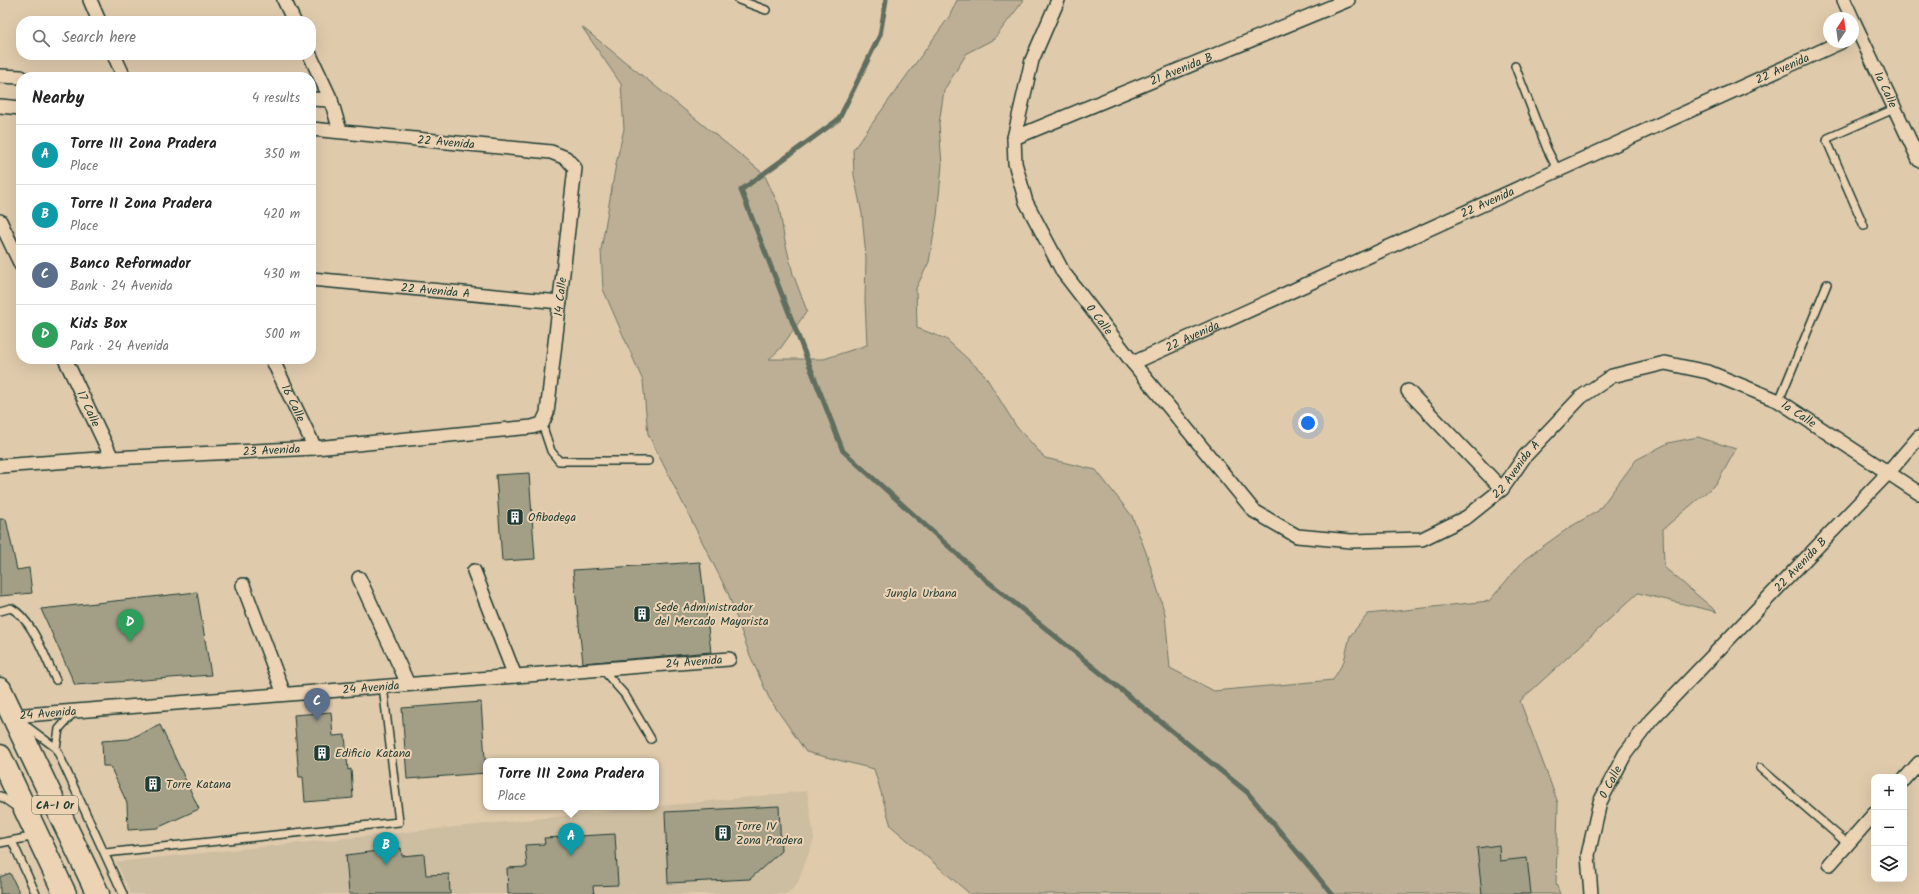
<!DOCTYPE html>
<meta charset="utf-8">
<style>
body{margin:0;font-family:Kalam,sans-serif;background:#f6f6f6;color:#222}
.controls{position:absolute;right:12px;bottom:12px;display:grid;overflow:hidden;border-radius:8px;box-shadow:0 4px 16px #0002}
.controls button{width:36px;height:36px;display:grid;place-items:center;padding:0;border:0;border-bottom:1px solid #e0e0e0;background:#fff;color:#222;font:20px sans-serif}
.compass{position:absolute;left:1823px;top:12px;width:36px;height:36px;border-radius:50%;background:#fff;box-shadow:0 4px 16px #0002;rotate:13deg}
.you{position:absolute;left:1308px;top:423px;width:14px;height:14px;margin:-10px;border:3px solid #fff;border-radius:50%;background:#1a73e8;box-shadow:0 0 0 6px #1a73e833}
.badge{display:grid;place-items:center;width:26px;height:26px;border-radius:50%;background:#7c3aed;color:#fff;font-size:13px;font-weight:700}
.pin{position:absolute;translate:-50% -33px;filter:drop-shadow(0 1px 2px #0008)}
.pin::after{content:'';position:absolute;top:21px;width:14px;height:12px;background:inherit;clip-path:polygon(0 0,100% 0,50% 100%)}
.popup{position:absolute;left:483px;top:758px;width:176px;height:52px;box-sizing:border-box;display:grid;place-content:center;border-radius:8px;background:#fff;filter:drop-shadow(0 1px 3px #0005);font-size:13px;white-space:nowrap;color:#767676}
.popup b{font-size:15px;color:#222}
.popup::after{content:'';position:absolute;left:50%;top:100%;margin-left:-8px;border:8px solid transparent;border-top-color:#fff}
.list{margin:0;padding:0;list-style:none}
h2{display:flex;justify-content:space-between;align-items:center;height:52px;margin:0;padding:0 16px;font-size:17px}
h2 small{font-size:13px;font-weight:400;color:#767676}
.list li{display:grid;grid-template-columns:26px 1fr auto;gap:12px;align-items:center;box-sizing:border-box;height:60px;padding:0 16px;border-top:1px solid #e0e0e0}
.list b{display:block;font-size:15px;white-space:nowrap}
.list p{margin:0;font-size:13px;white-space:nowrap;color:#767676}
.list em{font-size:13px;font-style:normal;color:#767676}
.icon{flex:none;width:22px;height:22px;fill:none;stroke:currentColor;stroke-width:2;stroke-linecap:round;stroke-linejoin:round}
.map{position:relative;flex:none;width:1919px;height:894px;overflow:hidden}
.search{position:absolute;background:#fff;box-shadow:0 4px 16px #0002;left:16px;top:16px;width:300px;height:44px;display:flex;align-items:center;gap:10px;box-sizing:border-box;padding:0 14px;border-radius:16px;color:#767676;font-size:15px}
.panel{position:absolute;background:#fff;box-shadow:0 4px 16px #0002;left:16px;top:72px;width:300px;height:292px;border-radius:16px}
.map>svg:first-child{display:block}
.built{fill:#cdbda1}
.green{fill:#bcaf96;stroke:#6e7665}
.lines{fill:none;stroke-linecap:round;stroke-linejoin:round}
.stream{stroke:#616e5e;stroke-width:5}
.building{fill:#a39f87;stroke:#1f3d34}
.service-casing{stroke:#1f3d34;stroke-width:10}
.minor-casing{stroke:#1f3d34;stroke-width:16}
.trunk-casing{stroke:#1f3d34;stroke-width:25}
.service{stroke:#ebd3b4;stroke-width:7}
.minor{stroke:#ebd3b4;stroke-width:13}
.trunk{stroke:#ebd3b4;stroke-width:22}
.labels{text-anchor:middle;stroke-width:4;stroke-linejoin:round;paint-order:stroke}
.shield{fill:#ebd3b4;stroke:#5c6a5a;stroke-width:1}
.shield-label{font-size:11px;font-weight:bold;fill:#1f3d34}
.street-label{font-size:12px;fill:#1f3d34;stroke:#ebd3b4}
.poi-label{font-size:12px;fill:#1f3d34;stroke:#ebd3b4;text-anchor:start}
.park-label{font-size:12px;fill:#2f483e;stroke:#ebd3b4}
</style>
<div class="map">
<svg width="1919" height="894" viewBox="0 0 1919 894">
<rect width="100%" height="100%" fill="#dfcaac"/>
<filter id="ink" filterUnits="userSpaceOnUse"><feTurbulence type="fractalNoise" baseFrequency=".025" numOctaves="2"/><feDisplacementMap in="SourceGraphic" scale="8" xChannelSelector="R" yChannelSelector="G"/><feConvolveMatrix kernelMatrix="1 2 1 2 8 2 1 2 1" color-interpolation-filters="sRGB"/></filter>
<g filter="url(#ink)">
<!-- built -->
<path class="built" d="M807,791L814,839L797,885L786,894H131L116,862Z"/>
<!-- green -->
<path class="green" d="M957,0H1024L994,39L967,53L944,90L939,124L942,165L937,216L929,262L916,288L917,328L946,339L984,374L1016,426L1045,458L1096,470L1132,516L1147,555L1165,614L1170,668L1214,691L1333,680L1344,661L1350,636L1368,614L1489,601L1525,559L1570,527L1598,511L1636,460L1668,443L1698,437L1736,449L1717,483L1663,529L1664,567L1717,612L1638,593L1520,701L1558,803L1556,884L1560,894H970L891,826L874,769L806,752L769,698L749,653L728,593L648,434L643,381L603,289L601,250L616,164L624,129L621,84L582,27L764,174L779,206L784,237L793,274L807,311L780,349L769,359H824L867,345L865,300L866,258L862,214L854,175L853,150L949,17Z"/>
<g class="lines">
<!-- stream -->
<path class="stream" d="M886,0L880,35L839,119L741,190L843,451L986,580L1247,792L1332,894"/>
</g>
<!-- building -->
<path class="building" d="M529,473L535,559L502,561L496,475Z
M0,519H6L17,570L29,568L32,593L0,596Z
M700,562L711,652L583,663L573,570Z
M197,592L211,675L75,685L41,609Z
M481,702L486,773L407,779L402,708Z
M331,712L333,736L345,735L348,770L351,769L353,798L305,802L303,777H299L294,715Z
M160,725L199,809L157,828L128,830L127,803L110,766H103L102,741L129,739Z
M779,806L781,851L750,879L668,883L665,812Z
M615,834L618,885L593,886L594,894H508L507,868L527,867L525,845L545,844L544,838Z
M1499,845L1500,861L1527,858L1531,894H1482L1477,848Z
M401,848L402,856L424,854L426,875L449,874L450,894H349L346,855Z
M10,873L20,894H0V877Z"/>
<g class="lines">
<defs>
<path id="service" d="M739,0L766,10
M1515,66L1547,149L1558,171
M1864,226L1827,141L1828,138L1894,109
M1779,401L1827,284
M542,424L551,451L559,461H648
M0,611L11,608C33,620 45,658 56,680
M602,669L625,695L651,739
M25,725L56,748L123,894
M56,748L59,729L74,712
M1760,768L1848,844
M0,796L16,807
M12,841L36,894
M0,843L36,836
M105,853L399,822L383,686"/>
<g id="minor">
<path d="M90,0L99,21"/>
<path d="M284,0L294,21"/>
<path id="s1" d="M1058,0L1032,60L1014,138L1015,163L1026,202L1063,272L1133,363L1254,511L1297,536L1351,541L1422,539L1467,517L1502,489L1525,456L1581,397L1612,376L1665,363L1708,372L1779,401L1919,493"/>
<path d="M1844,0L1852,18"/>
<path id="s2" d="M1853,20L1919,160"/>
<path d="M114,55L124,77"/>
<path d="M310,55L331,100L340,131"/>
<path d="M0,76L21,77"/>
<path d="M311,99L331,100"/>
<path d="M0,106L21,108"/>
<path id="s3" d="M1014,138L1348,0"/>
<path d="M0,221L21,265"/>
<path id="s4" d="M311,279L560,302"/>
<path id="s5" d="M65,359L112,458"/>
<path id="s6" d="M272,359L315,448"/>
<path id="s7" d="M1133,363L1841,42"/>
<path d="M1408,391L1502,489"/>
<path id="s8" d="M0,466L112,458L315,448L532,427L542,424L547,413L575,168L566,158L551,152L311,129"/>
<path d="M474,571L515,676"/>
<path d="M359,578L408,684"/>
<path d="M243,585L284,694"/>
<path id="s9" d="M13,716L729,659"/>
<path d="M1904,780L1919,763"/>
<path d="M1830,864L1874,814"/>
<path id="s10" d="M1591,894L1588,855L1600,802L1625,754L1651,720L1889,472L1919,437"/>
</g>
<path id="trunk" d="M0,689L98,894
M0,756L65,894"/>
</defs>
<!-- service casing -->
<use href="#service" class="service-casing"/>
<!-- minor casing -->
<use href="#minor" class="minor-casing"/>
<!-- trunk casing -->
<use href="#trunk" class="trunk-casing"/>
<!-- service -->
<use href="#service" class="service"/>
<!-- minor -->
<use href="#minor" class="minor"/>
<!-- trunk -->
<use href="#trunk" class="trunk"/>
</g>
</g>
<!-- icons -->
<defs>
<symbol id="building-square" viewBox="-11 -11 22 22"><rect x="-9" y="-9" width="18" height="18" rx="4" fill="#1f3d34" stroke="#ebd3b4"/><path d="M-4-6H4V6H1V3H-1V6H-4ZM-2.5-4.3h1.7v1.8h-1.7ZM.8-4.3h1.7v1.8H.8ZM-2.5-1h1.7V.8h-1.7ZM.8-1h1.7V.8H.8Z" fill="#fff"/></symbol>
</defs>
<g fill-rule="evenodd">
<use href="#building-square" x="505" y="507" width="20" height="20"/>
<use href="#building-square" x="632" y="604" width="20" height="20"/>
<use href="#building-square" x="312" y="743" width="20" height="20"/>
<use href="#building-square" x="143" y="774" width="20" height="20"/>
<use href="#building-square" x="713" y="823" width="20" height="20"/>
</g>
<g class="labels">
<!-- shield labels -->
<rect class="shield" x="32" y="796" width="46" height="18" rx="3"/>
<g class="shield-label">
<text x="55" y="809">CA-1 Or</text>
</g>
<!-- street labels -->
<g class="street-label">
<text dy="4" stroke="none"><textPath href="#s3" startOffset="181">21 Avenida B</textPath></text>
<text dy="4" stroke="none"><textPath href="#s7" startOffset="713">22 Avenida</textPath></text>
<text dy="4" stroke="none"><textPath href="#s2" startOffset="77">1a Calle</textPath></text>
<text transform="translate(446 142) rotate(5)" y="4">22 Avenida</text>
<text dy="4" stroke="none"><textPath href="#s7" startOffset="389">22 Avenida</textPath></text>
<text dy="4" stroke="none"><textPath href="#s4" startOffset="125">22 Avenida A</textPath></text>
<text dy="4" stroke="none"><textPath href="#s8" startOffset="673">14 Calle</textPath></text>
<text dy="4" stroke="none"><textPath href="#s1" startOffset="350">0 Calle</textPath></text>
<text dy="4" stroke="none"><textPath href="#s7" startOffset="65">22 Avenida</textPath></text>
<text dy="4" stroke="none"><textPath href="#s6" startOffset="49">16 Calle</textPath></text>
<text dy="4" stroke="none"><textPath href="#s5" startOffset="55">17 Calle</textPath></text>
<text dy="4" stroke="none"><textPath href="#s1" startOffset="1224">1a Calle</textPath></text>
<text dy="4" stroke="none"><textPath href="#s8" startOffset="272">23 Avenida</textPath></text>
<text dy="4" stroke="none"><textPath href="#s1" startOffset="890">22 Avenida A</textPath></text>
<text dy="4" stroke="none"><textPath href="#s10" startOffset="406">22 Avenida B</textPath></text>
<text dy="4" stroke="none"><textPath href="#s9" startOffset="683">24 Avenida</textPath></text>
<text dy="4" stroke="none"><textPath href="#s9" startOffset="359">24 Avenida</textPath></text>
<text dy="4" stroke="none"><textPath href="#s9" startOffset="35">24 Avenida</textPath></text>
<text dy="4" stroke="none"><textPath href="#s10" startOffset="116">0 Calle</textPath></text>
</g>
<!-- poi labels -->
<g class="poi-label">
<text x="528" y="521">Ofibodega</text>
<text x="655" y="611">Sede Administrador<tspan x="655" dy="14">del Mercado Mayorista</tspan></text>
<text x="335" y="757">Edificio Katana</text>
<text x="166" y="788">Torre Katana</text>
<text x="736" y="830">Torre IV<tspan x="736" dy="14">Zona Pradera</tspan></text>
</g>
<!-- park labels -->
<g class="park-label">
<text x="921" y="597">Jungla Urbana</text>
</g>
</g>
</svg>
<div class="controls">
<button>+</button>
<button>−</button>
<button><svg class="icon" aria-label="layers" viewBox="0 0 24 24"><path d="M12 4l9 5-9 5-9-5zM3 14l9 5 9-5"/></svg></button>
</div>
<svg class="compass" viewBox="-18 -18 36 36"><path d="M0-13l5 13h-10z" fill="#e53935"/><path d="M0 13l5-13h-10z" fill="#767676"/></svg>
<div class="you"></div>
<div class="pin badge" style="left:571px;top:856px;background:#0f9aa8">A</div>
<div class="popup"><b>Torre III Zona Pradera</b>Place</div>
<div class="pin badge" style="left:386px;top:865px;background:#0f9aa8">B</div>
<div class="pin badge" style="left:317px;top:721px;background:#5c6f8a">C</div>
<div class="pin badge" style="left:130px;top:642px;background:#2e9e5b">D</div>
<div class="search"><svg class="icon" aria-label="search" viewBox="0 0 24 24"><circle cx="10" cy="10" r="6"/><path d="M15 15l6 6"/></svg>Search here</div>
<section class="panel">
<h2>Nearby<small>4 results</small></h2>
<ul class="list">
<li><span class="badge" style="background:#0f9aa8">A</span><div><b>Torre III Zona Pradera</b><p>Place</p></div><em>350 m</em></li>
<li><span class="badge" style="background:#0f9aa8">B</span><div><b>Torre II Zona Pradera</b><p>Place</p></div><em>420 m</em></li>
<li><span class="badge" style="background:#5c6f8a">C</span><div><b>Banco Reformador</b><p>Bank · 24 Avenida</p></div><em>430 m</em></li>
<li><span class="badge" style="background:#2e9e5b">D</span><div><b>Kids Box</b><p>Park · 24 Avenida</p></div><em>500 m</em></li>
</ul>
</section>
</div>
